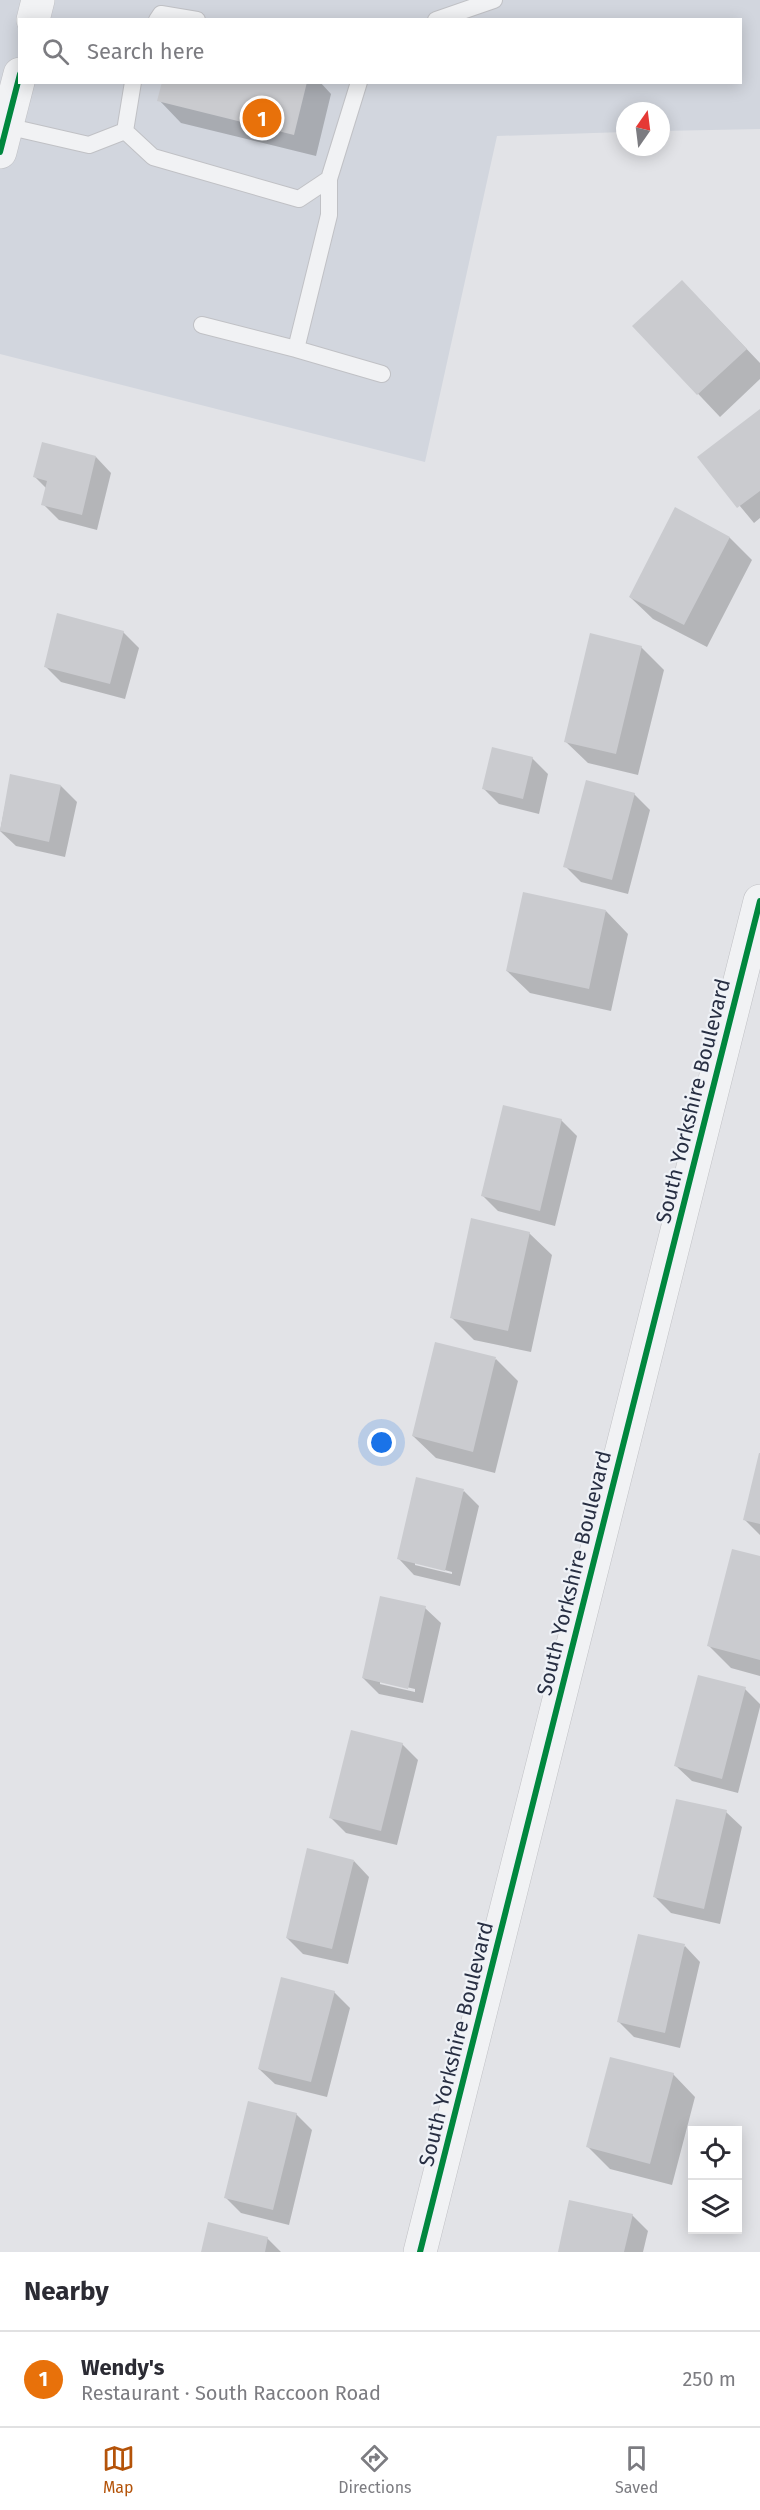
<!DOCTYPE html>
<meta charset="utf-8">
<style>
body{margin:0;font-family:"Fira Sans",sans-serif;background:#f2f2f3;color:#2b2b33}
.controls{position:absolute;right:18px;bottom:18px;display:grid;overflow:hidden;border-radius:0px;box-shadow:0 3px 15px #0003}
.controls button{width:54px;height:54px;display:grid;place-items:center;padding:0;border:0;border-bottom:2px solid #e1e1e2;background:#fff;color:#2b2b33;font:30px sans-serif}
.compass{position:absolute;left:616px;top:102px;width:54px;height:54px;border-radius:50%;background:#fff;box-shadow:0 3px 15px #0003;rotate:14deg}
.you{position:absolute;left:382px;top:1443px;width:21px;height:21px;margin:-15px;border:4px solid #fff;border-radius:50%;background:#1a73e8;box-shadow:0 0 0 9px #1a73e833}
.badge{display:grid;place-items:center;width:39px;height:39px;border-radius:50%;background:#b45309;color:#fff;font-size:20px;font-weight:700}
.pin{position:absolute;translate:-50% -50%;border:3px solid #fff;box-shadow:0 2px 6px #0006}
.list{margin:0;padding:0;list-style:none}
h2{display:flex;justify-content:space-between;align-items:center;height:78px;margin:0;padding:0 24px;font-size:26px}
h2 small{font-size:20px;font-weight:400;color:#7c7c81}
.list li{display:grid;grid-template-columns:39px 1fr auto;gap:18px;align-items:center;box-sizing:border-box;height:96px;padding:0 24px;border-top:2px solid #e1e1e2}
.list b{display:block;font-size:22px;white-space:nowrap}
.list p{margin:0;font-size:20px;white-space:nowrap;color:#7c7c81}
.list em{font-size:20px;font-style:normal;color:#7c7c81}
.icon{flex:none;width:33px;height:33px;fill:none;stroke:currentColor;stroke-width:2;stroke-linecap:round;stroke-linejoin:round}
.map{position:relative;flex:none;width:760px;height:2252px;overflow:hidden}
.search{position:absolute;background:#fff;box-shadow:0 3px 15px #0003;left:18px;right:18px;top:18px;height:66px;display:flex;align-items:center;gap:15px;box-sizing:border-box;padding:0 21px;border-radius:0px;color:#7c7c81;font-size:22px}
.sheet{height:174px;background:#fff}
nav{display:flex;justify-content:space-around;align-items:center;box-sizing:border-box;height:84px;border-top:2px solid #e1e1e2;background:#fff;font-size:16px;color:#7c7c81}
nav a{display:grid;justify-items:center;gap:3px}
nav .on{color:#b45309}
.map>svg:first-child{display:block}
.built{fill:#d2d6de;fill-rule:evenodd}
.shadow{fill:#0003;fill-rule:evenodd}
.building{fill:#cacbcf}
.lines{fill:none;stroke-linecap:round;stroke-linejoin:round}
.service-casing{stroke:#c0c1c5;stroke-width:18}
.minor-casing{stroke:#c0c1c5;stroke-width:34}
.tertiary-casing{stroke:#c0c1c5;stroke-width:34}
.service{stroke:#f1f2f4;stroke-width:16}
.minor{stroke:#f1f2f4;stroke-width:33}
.tertiary{stroke:#f1f2f4;stroke-width:33}
.cycleway-casing{stroke:#eff2f7;stroke-width:10}
.cycleway{stroke:#00873e;stroke-width:6}
.labels{text-anchor:middle;stroke-width:4.5;stroke-linejoin:round;paint-order:stroke}
.street-label{font-size:21px;fill:#272e42;stroke:#eff2f7}
</style>
<div class="map">
<svg width="760" height="2252" viewBox="0 0 760 2252">
<rect width="100%" height="100%" fill="#e2e3e7"/>
<!-- built -->
<path class="built" d="M0,0H760V129L661,131V111H625V132L497,136L425,462L0,354ZM20,20H740V82H20Z"/>
<!-- shadow -->
<path class="shadow" d="M163,82H320L331,94L316,156L181,123L159,100Z
M704,304L760,363V379L720,417L634,326Z
M760,411V518L754,523L700,458Z
M96,457L111,473L97,530L59,520L43,504L47,489L35,477Z
M675,509L730,538L752,560L707,647L653,619L630,597Z
M123,632L139,648L125,699L61,682L45,666Z
M641,647L664,670L638,775L588,763L565,741Z
M532,758L548,774L539,814L499,804L484,789Z
M11,776L61,786L77,802L65,857L16,846L0,831Z
M634,794L650,810L628,894L581,882L565,866Z
M606,911L628,934L611,1011L530,993L507,971Z
M561,1120L577,1136L555,1226L498,1211L483,1196Z
M529,1233L552,1255L531,1352L474,1340L451,1317Z
M496,1359L518,1381L495,1473L436,1458L413,1436Z
M760,1456V1535L744,1519Z
M464,1491L479,1506L460,1586L414,1575L399,1559ZM415,1562L452,1572V1574L415,1565Z
M760,1558V1676L731,1668L709,1646Z
M425,1608L441,1623L423,1703L379,1694L363,1678ZM380,1681L415,1689V1692L380,1684Z
M745,1689L760,1704V1707L738,1793L692,1781L676,1766Z
M402,1744L418,1760L397,1845L346,1833L330,1817Z
M726,1812L742,1827L720,1924L671,1913L655,1897Z
M354,1861L369,1877L348,1964L303,1954L287,1938Z
M685,1946L700,1962L680,2048L634,2037L619,2022Z
M334,1992L350,2008L327,2097L275,2084L259,2069Z
M673,2074L695,2097L672,2185L610,2169L588,2147Z
M296,2114L312,2130L289,2225L241,2213L225,2197Z
M632,2215L648,2231L643,2252H559Z
M267,2238L281,2252H203Z"/>
<!-- building -->
<path class="building" d="M162,82H307L294,135L157,101Z
M682,280L747,349L697,395L632,326Z
M760,409V491L737,508L697,457Z
M42,442L96,456L82,515L41,505L47,481L33,477Z
M675,507L730,537L684,625L629,597Z
M57,613L124,631L110,684L44,667Z
M590,633L642,646L616,754L564,742Z
M492,747L533,757L523,799L482,789Z
M10,774L61,785L49,842L0,831Z
M586,780L635,793L612,880L563,867Z
M523,892L606,910L589,989L506,971Z
M503,1105L562,1119L540,1211L481,1196Z
M471,1218L530,1232L508,1331L450,1318Z
M435,1342L496,1357L473,1452L412,1436Z
M759,1453H760V1524L743,1520Z
M416,1477L464,1489L445,1571L397,1559Z
M732,1549L760,1556V1660L707,1646Z
M380,1596L426,1606L408,1689L362,1678Z
M698,1675L746,1687L722,1779L674,1766Z
M351,1730L403,1743L381,1831L329,1818Z
M676,1799L727,1810L704,1909L653,1897Z
M307,1848L354,1860L332,1949L286,1938Z
M638,1934L685,1944L665,2033L617,2022Z
M281,1977L335,1991L311,2082L258,2069Z
M610,2057L674,2073L650,2164L586,2147Z
M248,2101L297,2113L273,2210L224,2198Z
M569,2200L633,2214L624,2252H558Z
M208,2222L268,2237L265,2252H201Z"/>
<g class="lines">
<defs>
<path id="service" d="M157,20L161,14L197,20
M436,20L494,0
M133,82L125,131L153,157L299,199L329,179L359,82
M6,126L89,145L125,131
M329,179V215L296,349L382,374
M202,325L296,349"/>
<path id="minor" d="M420,2252L760,901"/>
<path id="tertiary" d="M33,20L38,0
M0,152L20,74"/>
</defs>
<!-- service casing -->
<use href="#service" class="service-casing"/>
<!-- minor casing -->
<use href="#minor" class="minor-casing"/>
<!-- tertiary casing -->
<use href="#tertiary" class="tertiary-casing"/>
<!-- service -->
<use href="#service" class="service"/>
<!-- minor -->
<use href="#minor" class="minor"/>
<!-- tertiary -->
<use href="#tertiary" class="tertiary"/>
<defs>
<path id="cycleway" d="M0,152L20,74
M420,2252L760,901"/>
</defs>
<!-- cycleway casing -->
<use href="#cycleway" class="cycleway-casing"/>
<!-- cycleway -->
<use href="#cycleway" class="cycleway"/>
</g>
<g class="labels">
<!-- street labels -->
<g class="street-label">
<text transform="translate(693 1101) rotate(-76)" y="7">South Yorkshire Boulevard</text>
<text transform="translate(574 1573) rotate(-76)" y="7">South Yorkshire Boulevard</text>
<text transform="translate(456 2044) rotate(-76)" y="7">South Yorkshire Boulevard</text>
</g>
</g>
</svg>
<div class="controls">
<button><svg class="icon" aria-label="locate" viewBox="0 0 24 24"><circle cx="12" cy="12" r="6"/><path d="M12 2v4M12 18v4M2 12h4M18 12h4"/></svg></button>
<button><svg class="icon" aria-label="layers" viewBox="0 0 24 24"><path d="M12 4l9 5-9 5-9-5zM3 14l9 5 9-5"/></svg></button>
</div>
<svg class="compass" viewBox="-18 -18 36 36"><path d="M0-13l5 13h-10z" fill="#e53935"/><path d="M0 13l5-13h-10z" fill="#7c7c81"/></svg>
<div class="you"></div>
<div class="pin badge" style="left:262px;top:118px;background:#e8710a">1</div>
<div class="search"><svg class="icon" aria-label="search" viewBox="0 0 24 24"><circle cx="10" cy="10" r="6"/><path d="M15 15l6 6"/></svg>Search here</div>
</div>
<section class="sheet">
<h2>Nearby<small></small></h2>
<ul class="list">
<li><span class="badge" style="background:#e8710a">1</span><div><b>Wendy's</b><p>Restaurant · South Raccoon Road</p></div><em>250 m</em></li>
</ul>
</section>
<nav>
<a class="on"><svg class="icon" aria-label="map" viewBox="0 0 24 24"><path d="M3 6l6-2 6 2 6-2v14l-6 2-6-2-6 2zM9 4v14M15 6v14"/></svg>Map</a>
<a><svg class="icon" aria-label="directions" viewBox="0 0 24 24"><path d="M12 3l9 9-9 9-9-9zM9 14v-3h6M13 9l2 2-2 2"/></svg>Directions</a>
<a><svg class="icon" aria-label="saved" viewBox="0 0 24 24"><path d="M7 4h10v16l-5-4-5 4z"/></svg>Saved</a>
</nav>
